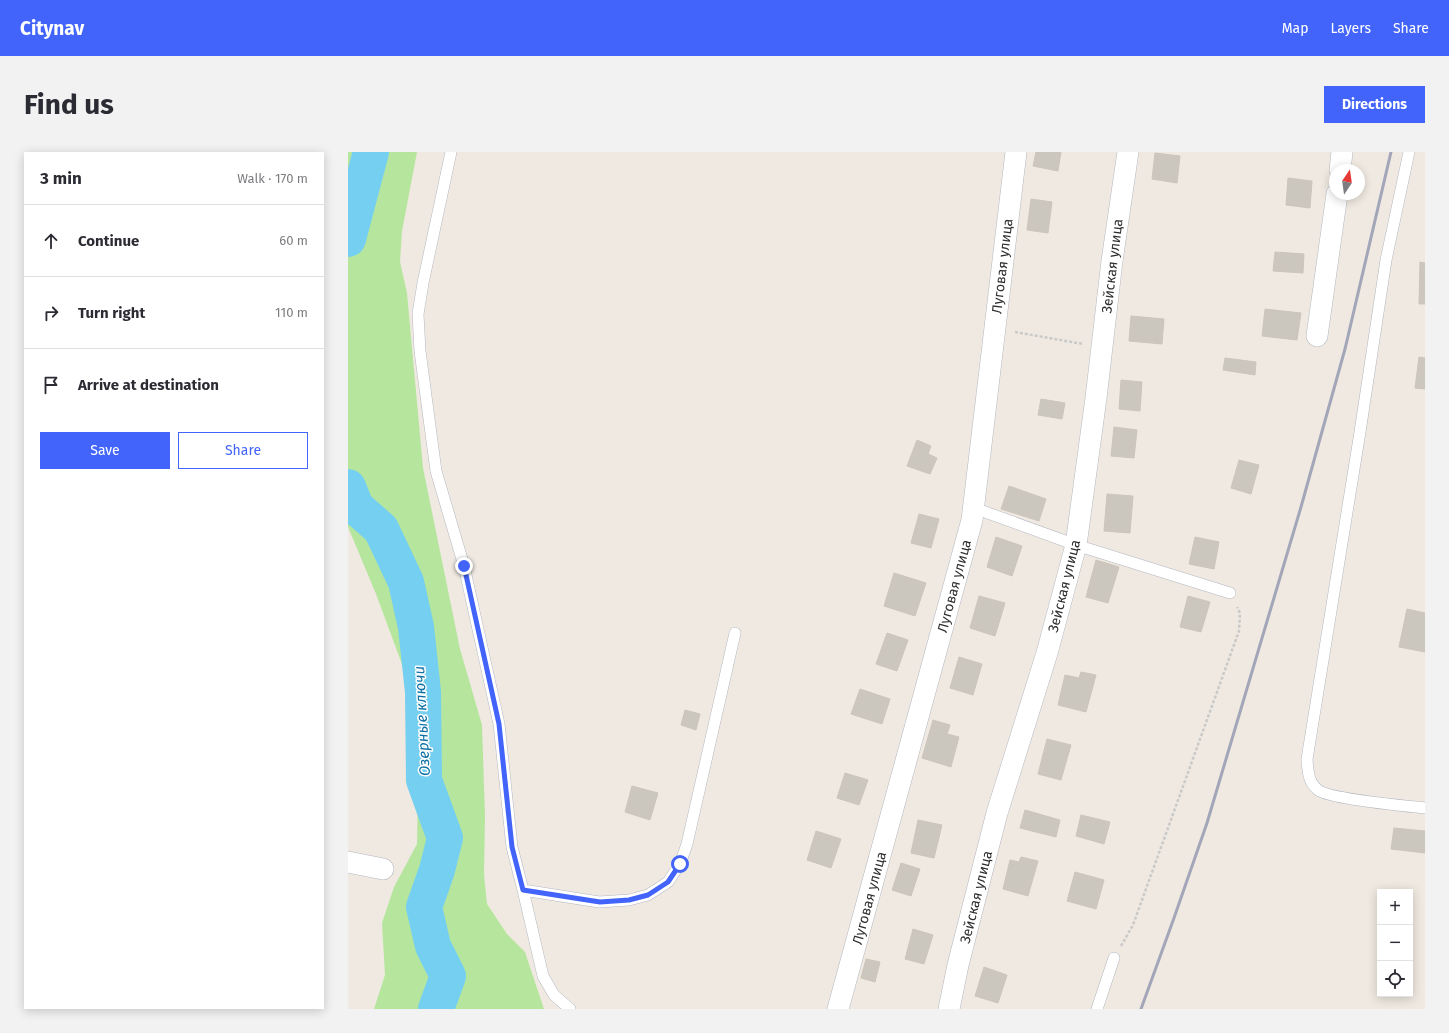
<!DOCTYPE html>
<meta charset="utf-8">
<style>
body{margin:0;font-family:"Fira Sans",sans-serif;background:#f2f2f3;color:#2b2b33}
.controls{position:absolute;right:12px;bottom:12px;display:grid;overflow:hidden;border-radius:0px;box-shadow:0 2px 10px #0003}
.controls button{width:36px;height:36px;display:grid;place-items:center;padding:0;border:0;border-bottom:1px solid #e1e1e2;background:#fff;color:#2b2b33;font:20px sans-serif}
.compass{position:absolute;left:981px;top:12px;width:36px;height:36px;border-radius:50%;background:#fff;box-shadow:0 2px 10px #0003;rotate:13deg}
.stop{position:absolute;width:12px;height:12px;margin:-9px;border:3px solid #4264fb;border-radius:50%;background:#fff}
.stop.end{background:#4264fb;border-color:#fff;box-shadow:0 1px 4px #0008}
.list{margin:0;padding:0;list-style:none}
h2{display:flex;justify-content:space-between;align-items:center;height:52px;margin:0;padding:0 16px;font-size:17px}
h2 small{font-size:13px;font-weight:400;color:#7c7c81}
.list li{display:grid;grid-template-columns:26px 1fr auto;gap:12px;align-items:center;box-sizing:border-box;height:72px;padding:0 16px;border-top:1px solid #e1e1e2}
.list b{display:block;font-size:15px;white-space:nowrap}
.list em{font-size:13px;font-style:normal;color:#7c7c81}
.actions{display:flex;gap:8px;padding:12px 16px}
.actions a{flex:1;padding:9px 0;border:1px solid #4264fb;border-radius:0px;text-align:center;font-size:14px;color:#4264fb}
.actions .main{background:#4264fb;color:#fff}
.icon{flex:none;width:22px;height:22px;fill:none;stroke:currentColor;stroke-width:2;stroke-linecap:round;stroke-linejoin:round}
.map{position:relative;flex:none;width:1077px;height:857px;overflow:hidden;border-radius:0px}
header{display:flex;align-items:center;gap:24px;box-sizing:border-box;height:56px;padding:0 20px;background:#4264fb;color:#fff}
header strong{font-size:19px}
nav{display:flex;gap:22px;margin-inline-start:auto;font-size:14px}
.intro{display:flex;align-items:center;justify-content:space-between;box-sizing:border-box;height:96px;padding:0 24px}
h1{margin:0;font-size:28px}
.button{padding:10px 18px;border-radius:0px;background:#4264fb;color:#fff;font-size:14px;font-weight:700}
main{display:flex;gap:24px;padding:0 24px}
aside{flex:1;background:#fff;border-radius:0px;box-shadow:0 2px 10px #0003}
.map>svg:first-child{display:block}
.green{fill:#b6e59e}
.lines{fill:none;stroke-linecap:round;stroke-linejoin:round}
.river{stroke:#75cff0;stroke-width:36}
.building{fill:#cbc7bf;stroke:#cbc5ba}
.lane-casing{stroke:#b4b7c1;stroke-width:12}
.street-casing{stroke:#b4b7c1;stroke-width:22}
.path{stroke:#c9c9c9;stroke-width:2.5;stroke-dasharray:3 2;stroke-linecap:butt}
.lane{stroke:#fff;stroke-width:11}
.street{stroke:#fff;stroke-width:21}
.rail{stroke:#a3a6b8;stroke-width:3}
.route{stroke:#4264fb;stroke-width:5}
.labels{text-anchor:middle;stroke-width:3;stroke-linejoin:round;paint-order:stroke}
.street-label{font-size:14px;fill:#2e2e2e;stroke:#fff}
.water-label{font-size:15px;font-style:italic;fill:#0d6fa3;stroke:#fff}
</style>
<header>
<strong>Citynav</strong>
<nav><a>Map</a><a>Layers</a><a>Share</a></nav>
</header>
<div class="intro"><h1>Find us</h1><a class="button">Directions</a></div>
<main>
<aside>
<h2>3 min<small>Walk · 170 m</small></h2>
<ul class="list">
<li><svg class="icon" aria-label="ahead" viewBox="0 0 24 24"><path d="M12 20V5M6 11l6-6 6 6"/></svg><div><b>Continue</b></div><em>60 m</em></li>
<li><svg class="icon" aria-label="right" viewBox="0 0 24 24"><path d="M7 20v-9h11M14 6l5 5-5 5"/></svg><div><b>Turn right</b></div><em>110 m</em></li>
<li><svg class="icon" aria-label="arrive" viewBox="0 0 24 24"><path d="M6 21V4h12l-3 4 3 4H6"/></svg><div><b>Arrive at destination</b></div></li>
</ul>
<div class="actions"><a class="main">Save</a><a>Share</a></div>
</aside>
<div class="map">
<svg width="1077" height="857" viewBox="0 0 1077 857">
<rect width="100%" height="100%" fill="#efe9e1"/>
<!-- green -->
<path class="green" d="M0,0H69L54,79L52,110L59,141L75,316L112,497L134,573L137,664L136,723L139,752L159,782L177,800L196,857H26L37,823L34,771L46,735L69,692L70,637L61,531L28,442L0,375Z"/>
<g class="lines">
<!-- river -->
<path class="river" d="M0,87L23,0
M0,335L8,355L33,377L58,430L68,475L75,540L76,628L97,686L89,718L76,755L85,794L100,824L88,857"/>
</g>
<!-- building -->
<path class="building" d="M688,0H713L710,19L685,14Z
M807,1L832,4L829,31L804,27Z
M940,26L964,29L962,56L938,53Z
M683,47L704,50L700,81L679,78Z
M927,100L956,102L955,121L925,119Z
M1072,110L1077,111V152H1071Z
M917,157L953,161L949,188L914,184Z
M783,164L816,167L814,192L781,189Z
M1071,205L1077,206V237L1067,236Z
M877,206L908,210L907,223L875,218Z
M773,228L794,230L792,259L771,257Z
M693,247L717,251L714,267L690,263Z
M766,275L789,278L786,306L763,304Z
M569,288L583,294L580,302L589,306L582,322L559,314Z
M891,308L911,313L903,342L883,336Z
M661,334L698,347L691,369L653,357Z
M759,342L785,344L782,381L756,379Z
M571,362L591,367L583,396L563,391Z
M648,385L674,394L664,424L639,415Z
M847,385L871,390L866,417L841,412Z
M748,408L771,415L760,451L738,445Z
M546,421L578,431L567,464L536,454Z
M631,444L657,451L647,484L622,476Z
M840,444L862,450L853,480L832,475Z
M1059,457L1077,461V500L1051,495Z
M539,481L560,488L549,519L528,512Z
M611,505L634,512L625,543L602,536Z
M733,520L748,523L738,560L710,553L717,523L731,526Z
M512,537L542,547L534,572L503,562Z
M337,558L352,562L348,578L333,573Z
M585,568L602,573L599,582L611,585L603,615L574,606Z
M699,587L723,593L713,628L690,622Z
M497,621L520,628L511,653L489,646Z
M284,634L310,641L302,668L277,660Z
M677,658L712,668L708,685L672,676Z
M733,663L762,670L756,692L728,684Z
M570,668L594,673L586,706L563,701Z
M1046,676L1077,679V701L1043,697Z
M468,679L493,687L483,716L459,708Z
M673,705L690,709L680,744L655,737L662,708L671,710Z
M553,711L572,717L563,744L544,738Z
M727,720L756,728L748,757L719,749Z
M565,777L585,783L576,812L557,807Z
M518,807L532,810L527,830L513,826Z
M636,815L659,823L650,851L627,844Z"/>
<g class="lines">
<defs>
<path id="lane" d="M103,0L75,131L70,162L72,199L88,319L116,414L151,572L164,695L175,738
M1061,0L1038,108L1012,280L959,607C960,619 960,630 970,638C981,647 1058,654 1077,656
M626,356L728,393L882,441
M222,857L206,843L195,824L175,738L251,750L281,748L300,743L320,730L332,712L339,692L387,481
M749,857L766,806"/>
<path id="street" d="M992,18L994,0
M969,184L989,42
M0,710L35,717
M490,857L624,368L668,0
M601,857L610,813L649,661L699,501L728,393L748,246L764,109L780,0"/>
</defs>
<!-- lane casing -->
<use href="#lane" class="lane-casing"/>
<!-- street casing -->
<use href="#street" class="street-casing"/>
<!-- path -->
<path class="path" d="M667,180L735,192
M773,794L785,773L891,479L892,461L889,455"/>
<!-- lane -->
<use href="#lane" class="lane"/>
<!-- street -->
<use href="#street" class="street"/>
<!-- rail -->
<path class="rail" d="M793,857L826,766L859,671L953,355L997,197L1043,0"/>
</g>
<g class="lines">
<!-- route -->
<path class="route" d="M116,414L151,572L164,695L175,738L252,750L281,748L300,743L320,730L332,712"/>
</g>
<g class="labels">
<!-- street labels -->
<g class="street-label">
<text transform="translate(654 114) rotate(-83)" y="5">Луговая улица</text>
<text transform="translate(764 114) rotate(-83)" y="5">Зейская улица</text>
<text transform="translate(606 434) rotate(-75)" y="5">Луговая улица</text>
<text transform="translate(716 434) rotate(-76)" y="5">Зейская улица</text>
<text transform="translate(628 745) rotate(-76)" y="5">Зейская улица</text>
<text transform="translate(521 746) rotate(-75)" y="5">Луговая улица</text>
</g>
<!-- water labels -->
<g class="water-label">
<text transform="translate(74 569) rotate(-93)" y="5">Озерные ключи</text>
</g>
</g>
</svg>
<div class="controls">
<button>+</button>
<button>−</button>
<button><svg class="icon" aria-label="locate" viewBox="0 0 24 24"><circle cx="12" cy="12" r="6"/><path d="M12 2v4M12 18v4M2 12h4M18 12h4"/></svg></button>
</div>
<svg class="compass" viewBox="-18 -18 36 36"><path d="M0-13l5 13h-10z" fill="#e53935"/><path d="M0 13l5-13h-10z" fill="#7c7c81"/></svg>
<div class="stop" style="left:332px;top:712px"></div>
<div class="stop end" style="left:116px;top:414px"></div>
</div>
</main>
